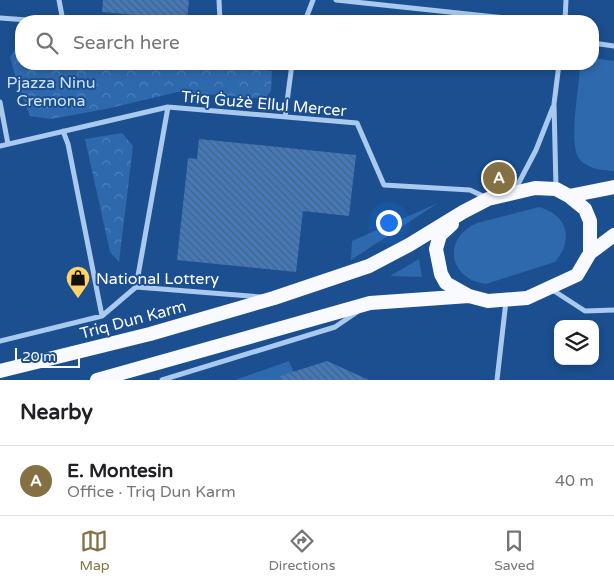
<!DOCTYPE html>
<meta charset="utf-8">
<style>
body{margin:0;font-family:"Varela Round",sans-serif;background:#f2f2f2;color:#202124}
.controls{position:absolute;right:15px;bottom:15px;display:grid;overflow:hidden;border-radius:10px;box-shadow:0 2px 8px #0003}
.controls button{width:45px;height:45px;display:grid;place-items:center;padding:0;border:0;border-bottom:1px solid #e0e0e0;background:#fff;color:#202124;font:25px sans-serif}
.scale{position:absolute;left:15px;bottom:12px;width:65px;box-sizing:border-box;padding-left:5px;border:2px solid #fff;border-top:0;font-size:14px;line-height:18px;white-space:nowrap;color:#fff;-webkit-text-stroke:4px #1b4f8f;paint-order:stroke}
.you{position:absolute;left:388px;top:222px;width:18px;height:18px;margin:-12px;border:4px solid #fff;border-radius:50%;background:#1a73e8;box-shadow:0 0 0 8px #1a73e833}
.badge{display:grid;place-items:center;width:32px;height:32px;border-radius:50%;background:#847042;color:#fff;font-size:16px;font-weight:700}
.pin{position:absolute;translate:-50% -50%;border:2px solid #fff;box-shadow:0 1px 5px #0006}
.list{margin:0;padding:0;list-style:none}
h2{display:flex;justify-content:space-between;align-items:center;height:65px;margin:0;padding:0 20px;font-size:21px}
h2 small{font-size:16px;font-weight:400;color:#757577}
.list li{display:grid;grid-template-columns:32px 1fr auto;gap:15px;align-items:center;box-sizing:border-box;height:70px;padding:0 20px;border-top:1px solid #e0e0e0}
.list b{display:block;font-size:19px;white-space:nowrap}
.list p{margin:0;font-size:16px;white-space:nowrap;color:#757577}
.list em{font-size:16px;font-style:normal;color:#757577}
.icon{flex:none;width:28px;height:28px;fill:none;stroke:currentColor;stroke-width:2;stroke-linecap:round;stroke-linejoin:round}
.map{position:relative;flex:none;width:614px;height:380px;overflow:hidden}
.search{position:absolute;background:#fff;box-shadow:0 2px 8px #0003;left:15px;right:15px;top:15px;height:55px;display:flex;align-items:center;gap:12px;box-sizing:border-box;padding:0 18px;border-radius:20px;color:#757577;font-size:19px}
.sheet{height:135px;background:#fff}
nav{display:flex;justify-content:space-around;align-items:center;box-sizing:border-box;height:70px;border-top:1px solid #e0e0e0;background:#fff;font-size:14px;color:#757577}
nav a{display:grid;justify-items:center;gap:2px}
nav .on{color:#847042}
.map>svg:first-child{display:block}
.grass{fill:#2e69ad}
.park{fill:url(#park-crowns)}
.building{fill:url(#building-back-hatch)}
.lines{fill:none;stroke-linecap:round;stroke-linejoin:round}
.minor{stroke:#a9c9ee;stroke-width:5}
.trunk{stroke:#f8faff;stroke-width:14}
.labels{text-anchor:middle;stroke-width:4;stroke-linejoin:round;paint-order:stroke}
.park-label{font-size:16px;fill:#cfe3fa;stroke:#1b4f8f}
.street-label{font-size:16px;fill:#fff;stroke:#1b4f8f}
.poi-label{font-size:16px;fill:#fff;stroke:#1b4f8f;text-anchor:start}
</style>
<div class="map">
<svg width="614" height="380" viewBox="0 0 614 380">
<defs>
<pattern id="park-crowns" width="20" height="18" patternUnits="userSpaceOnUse" patternTransform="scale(1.25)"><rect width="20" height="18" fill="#2e69ad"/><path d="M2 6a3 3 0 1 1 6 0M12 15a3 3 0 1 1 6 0" fill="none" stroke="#4d80b9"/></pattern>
<pattern id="building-back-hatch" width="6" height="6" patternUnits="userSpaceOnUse" patternTransform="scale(1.25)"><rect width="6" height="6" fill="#4478b7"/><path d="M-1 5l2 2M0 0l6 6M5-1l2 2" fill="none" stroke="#486282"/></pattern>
</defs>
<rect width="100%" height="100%" fill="#1b4f8f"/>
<!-- grass -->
<path class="grass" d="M593,58L614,61V171C603,171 584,168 578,157C569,140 579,88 580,67L584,64H593Z
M438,203L351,260L352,241Z
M539,207C568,215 574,240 555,262L486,284C448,279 442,238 477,223Z
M419,259L422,277L390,276Z
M289,361L297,380H235Z"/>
<!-- park -->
<path class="park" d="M18,44H21V64H214L272,71L271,91L265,99L178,92L106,109L51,119L30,116L19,89L10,57Z
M122,133L133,146L119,262L110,252L85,139Z"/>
<!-- building -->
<path class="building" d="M103,0H189L187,20L102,12Z
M199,139L356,155L349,216L303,211L296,272L177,260L188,158L197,159Z
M327,361L369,380H281L280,376Z"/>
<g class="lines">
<!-- minor -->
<path class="minor" d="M59,0L63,21
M219,0L220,21
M336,0L534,21
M0,18L42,21
M305,21L313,0
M565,21L566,0
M593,43L614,46
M0,102L8,144
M285,117L292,64
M63,131L68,144L102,316
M0,146L168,107L357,123L384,185L470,190L485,197
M556,188L554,104L559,64
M515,190L536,150L553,107
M136,287L168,107
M551,289L585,311L614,310
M0,341L102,316L136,287L261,297
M162,380L335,327L357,312
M497,380L506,301"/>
<!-- trunk -->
<path class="trunk" d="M569,196L614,187
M452,224L440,235L436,249L441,274L446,283L469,296L488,301L527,298L577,275L590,253L614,235
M0,371L150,334L274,298L369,266L409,245L463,212L488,199L535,188L556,189L569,196L585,209L590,221V253
M97,380L370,303L469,296"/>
</g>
<!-- icons -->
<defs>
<symbol id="shop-pin" viewBox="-11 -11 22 30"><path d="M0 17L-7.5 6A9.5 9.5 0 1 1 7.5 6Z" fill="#ffd166" stroke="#1b4f8f"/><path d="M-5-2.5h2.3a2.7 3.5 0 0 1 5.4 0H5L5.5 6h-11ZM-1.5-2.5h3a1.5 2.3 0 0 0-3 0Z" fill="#111"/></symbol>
</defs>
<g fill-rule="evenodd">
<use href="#shop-pin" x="64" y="264" width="28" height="38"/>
</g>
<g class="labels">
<!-- park labels -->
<g class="park-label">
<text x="51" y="88">Pjazza Ninu<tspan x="51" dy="18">Cremona</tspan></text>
</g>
<!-- street labels -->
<g class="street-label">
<text transform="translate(264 103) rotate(5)" y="6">Triq Ġużè Ellul Mercer</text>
<text transform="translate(133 319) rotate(-15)" y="6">Triq Dun Karm</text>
</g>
<!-- poi labels -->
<g class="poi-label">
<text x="96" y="284">National Lottery</text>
</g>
</g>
</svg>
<div class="controls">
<button><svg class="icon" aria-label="layers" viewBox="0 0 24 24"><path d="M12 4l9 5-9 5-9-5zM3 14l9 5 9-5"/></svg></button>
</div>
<div class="scale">20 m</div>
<div class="you"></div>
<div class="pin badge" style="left:499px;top:178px">A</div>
<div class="search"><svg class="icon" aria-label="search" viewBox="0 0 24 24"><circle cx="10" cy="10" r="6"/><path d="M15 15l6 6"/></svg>Search here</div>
</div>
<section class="sheet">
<h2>Nearby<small></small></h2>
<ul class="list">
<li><span class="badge">A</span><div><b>E. Montesin</b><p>Office · Triq Dun Karm</p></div><em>40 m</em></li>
</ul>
</section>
<nav>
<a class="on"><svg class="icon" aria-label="map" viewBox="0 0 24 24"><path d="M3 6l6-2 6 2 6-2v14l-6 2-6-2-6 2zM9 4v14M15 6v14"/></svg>Map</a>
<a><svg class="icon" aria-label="directions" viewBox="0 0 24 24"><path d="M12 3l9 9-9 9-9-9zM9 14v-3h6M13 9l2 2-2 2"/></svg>Directions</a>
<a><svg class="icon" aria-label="saved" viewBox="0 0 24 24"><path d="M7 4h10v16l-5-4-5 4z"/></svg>Saved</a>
</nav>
